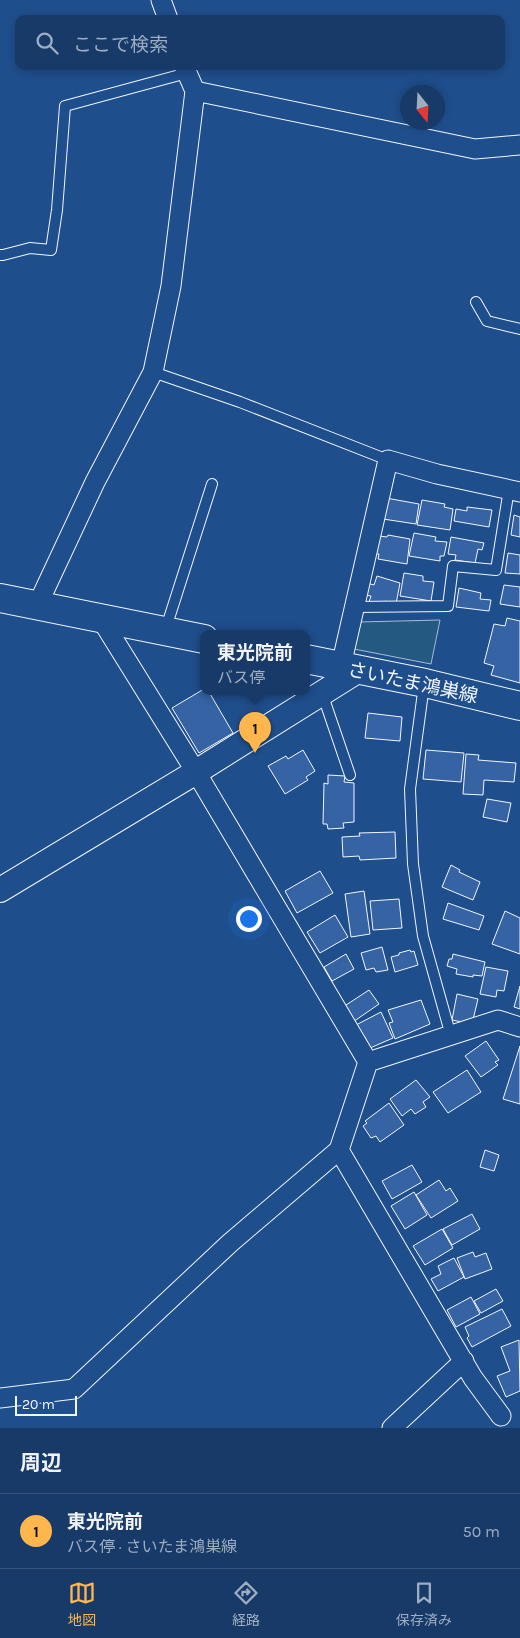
<!DOCTYPE html>
<html lang="ja">
<meta charset="utf-8">
<style>
body{margin:0;font-family:Karla,"Noto Sans JP",sans-serif;background:#244571;color:#f1f3f6}
.compass{position:absolute;left:400px;top:85px;width:45px;height:45px;border-radius:50%;background:#173a69;box-shadow:0 2px 8px #0003;rotate:162deg}
.scale{position:absolute;left:15px;bottom:12px;width:62px;box-sizing:border-box;padding-left:5px;border:2px solid #f2f6ff;border-top:0;font-size:14px;line-height:18px;white-space:nowrap;color:#f2f6ff;-webkit-text-stroke:4px #1f4e8c;paint-order:stroke}
.you{position:absolute;left:248px;top:918px;width:18px;height:18px;margin:-12px;border:4px solid #fff;border-radius:50%;background:#1a73e8;box-shadow:0 0 0 8px #1a73e833}
.badge{display:grid;place-items:center;width:32px;height:32px;border-radius:50%;background:#ffb74d;color:#111;font-size:16px;font-weight:700}
.pin{position:absolute;translate:-50% -41px;filter:drop-shadow(0 1px 2px #0008)}
.pin::after{content:'';position:absolute;top:26px;width:18px;height:15px;background:inherit;clip-path:polygon(0 0,100% 0,50% 100%)}
.popup{position:absolute;left:200px;top:630px;width:110px;height:65px;box-sizing:border-box;display:grid;place-content:center;border-radius:10px;background:#173a69;filter:drop-shadow(0 1px 4px #0005);font-size:16px;white-space:nowrap;color:#9eadc0}
.popup b{font-size:19px;color:#f1f3f6}
.popup::after{content:'';position:absolute;left:50%;top:100%;margin-left:-10px;border:10px solid transparent;border-top-color:#173a69}
.list{margin:0;padding:0;list-style:none}
h2{display:flex;justify-content:space-between;align-items:center;height:65px;margin:0;padding:0 20px;font-size:21px}
h2 small{font-size:16px;font-weight:400;color:#9eadc0}
.list li{display:grid;grid-template-columns:32px 1fr auto;gap:15px;align-items:center;box-sizing:border-box;height:75px;padding:0 20px;border-top:1px solid #36547d}
.list b{display:block;font-size:19px;white-space:nowrap}
.list p{margin:0;font-size:16px;white-space:nowrap;color:#9eadc0}
.list em{font-size:16px;font-style:normal;color:#9eadc0}
.icon{flex:none;width:28px;height:28px;fill:none;stroke:currentColor;stroke-width:2;stroke-linecap:round;stroke-linejoin:round}
.map{position:relative;flex:none;width:520px;height:1428px;overflow:hidden}
.search{position:absolute;background:#173a69;box-shadow:0 2px 8px #0003;left:15px;right:15px;top:15px;height:55px;display:flex;align-items:center;gap:12px;box-sizing:border-box;padding:0 18px;border-radius:10px;color:#9eadc0;font-size:19px}
.sheet{height:140px;background:#173a69}
nav{display:flex;justify-content:space-around;align-items:center;box-sizing:border-box;height:70px;border-top:1px solid #36547d;background:#173a69;font-size:14px;color:#9eadc0}
nav a{display:grid;justify-items:center;gap:2px}
nav .on{color:#ffb74d}
.map>svg:first-child{display:block}
.green{fill:#245a82;stroke:#a8bbd7}
.building{fill:#3563a3;stroke:#f2f6ff}
.lines{fill:none;stroke-linecap:round;stroke-linejoin:round}
.service-casing{stroke:#f2f6ff;stroke-width:12}
.minor-casing{stroke:#f2f6ff;stroke-width:21}
.tertiary-casing{stroke:#f2f6ff;stroke-width:26}
.primary-casing{stroke:#f2f6ff;stroke-width:30}
.service{stroke:#1f4e8c;stroke-width:10}
.minor{stroke:#1f4e8c;stroke-width:19}
.tertiary{stroke:#1f4e8c;stroke-width:24}
.primary{stroke:#1f4e8c;stroke-width:28}
.labels{text-anchor:middle;stroke-width:4;stroke-linejoin:round;paint-order:stroke}
.street-label{font-size:19px;fill:#f2f6ff;stroke:#1f4e8c}
</style>
<div class="map">
<svg width="520" height="1428" viewBox="0 0 520 1428">
<rect width="100%" height="100%" fill="#1f4e8c"/>
<!-- green -->
<path class="green" d="M440,620L431,664L354,649L359,622Z"/>
<!-- building -->
<path class="building" d="M386,498L419,504L416,524L383,519Z
M422,500L445,504L444,507L453,509L450,530L417,525Z
M467,507L492,510L489,527L454,521L456,509L467,511Z
M514,515L520,517V537L511,535Z
M414,533L436,537L435,541L447,542L444,556H440V561L409,556Z
M388,535L410,539L407,564L378,559L379,554H376L379,536L387,537Z
M451,537L484,543L482,550L478,549L475,563L455,560L456,555L448,554Z
M508,553L520,555V574L505,573Z
M404,573L423,576V581L434,582L431,601L400,596Z
M377,576L400,583L396,604L385,601L384,604L369,602L371,596L365,595L367,583L374,585Z
M504,585L520,587V607L500,604Z
M459,588L481,593L480,599L491,600L489,611L456,607Z
M507,618L520,621V683L491,675L494,666L484,663L494,624L505,626Z
M204,689V692H209L233,733L199,753L172,708Z
M368,713L402,717L400,741L365,738Z
M303,750L315,771L306,777L308,780L285,794L268,766L286,756L288,759Z
M426,750L464,753L461,782L423,779Z
M466,754L479,755L478,760L516,763L514,782L484,780L483,795L463,794Z
M328,775L345,776L344,782L354,783V822L343,823L344,828L328,829L327,824H323L324,783L328,784Z
M487,799L511,803L507,822L483,817Z
M395,832L396,858L360,860L359,856L343,857L342,837L360,836L359,833Z
M451,865L460,870L459,872L480,882L473,900L442,887Z
M320,871L333,893L297,913L285,891Z
M364,891L370,934L351,937L345,894Z
M399,899L402,928L373,930L370,901Z
M448,903L484,916L479,930L443,919Z
M505,911L520,918V954L492,944Z
M335,915L348,937L320,953L307,932Z
M382,947L388,970L376,972L374,968L366,970L361,953Z
M410,950L411,952L414,951L418,965L395,972L391,957L399,955V953Z
M346,954L354,969L332,981L324,967Z
M453,954L485,962L482,976L473,975V977L456,974L457,969L447,966L449,959H452Z
M486,967L508,971L504,991L497,990L496,997L480,994Z
M520,986V1009L514,1007Z
M369,990L379,1004L353,1022L343,1007Z
M457,994L478,999L472,1024L452,1020Z
M421,1000L430,1024L395,1039L389,1023L393,1022L388,1010Z
M381,1012L393,1038L370,1048L365,1037L362,1038L356,1025Z
M486,1041L499,1060L495,1062L498,1065L481,1077L465,1056Z
M520,1046V1104L503,1099Z
M467,1070L481,1092L448,1113L433,1092Z
M416,1080L430,1097L423,1102L426,1107L415,1114L411,1109L402,1116L390,1099Z
M389,1103L404,1125L380,1142L376,1136L371,1138L363,1126L367,1123L365,1121Z
M485,1150L499,1155L494,1171L480,1167Z
M412,1165L422,1182L392,1199L382,1181Z
M439,1180L446,1191L450,1188L458,1201L431,1218L416,1195Z
M414,1192L427,1215L405,1229L391,1206Z
M472,1214L480,1229L452,1245L443,1229Z
M442,1229L453,1248L425,1265L413,1246Z
M473,1252L475,1257L486,1253L492,1269L465,1279L457,1258Z
M454,1258L464,1277L438,1291L431,1279L441,1274L438,1266Z
M496,1289L503,1301L481,1313L474,1301Z
M471,1297L480,1314L456,1327L447,1310Z
M502,1309L511,1326L472,1347L467,1338L469,1336L465,1327Z
M519,1340L520,1391L506,1397L497,1376L510,1371L501,1347Z"/>
<g class="lines">
<defs>
<path id="service" d="M0,255H3L30,248L51,250L57,210L65,106L187,73
M476,302L487,321L520,329
M153,372L240,402L388,460
M355,607L448,606L453,566L496,570L509,489
M165,631L212,484
M424,685L410,789L413,864L423,936L451,1036
M322,693L350,775"/>
<path id="minor" d="M161,0L168,19
M195,91L475,149L520,145
M37,606L95,482L153,372L171,286L195,91L184,66
M101,619L196,772L368,1062L339,1150L473,1378L501,1416
M341,666L388,460L437,474L520,492
M368,1062L498,1020L520,1027
M0,1398L74,1389L230,1243L339,1150
M392,1428L464,1361"/>
<path id="tertiary" d="M0,890L196,772L359,670"/>
<path id="primary" d="M0,598L204,639
M306,659L425,683L520,706"/>
</defs>
<!-- service casing -->
<use href="#service" class="service-casing"/>
<!-- minor casing -->
<use href="#minor" class="minor-casing"/>
<!-- tertiary casing -->
<use href="#tertiary" class="tertiary-casing"/>
<!-- primary casing -->
<use href="#primary" class="primary-casing"/>
<!-- service -->
<use href="#service" class="service"/>
<!-- minor -->
<use href="#minor" class="minor"/>
<!-- tertiary -->
<use href="#tertiary" class="tertiary"/>
<!-- primary -->
<use href="#primary" class="primary"/>
</g>
<g class="labels">
<!-- street labels -->
<g class="street-label">
<text transform="translate(413 682) rotate(12)" y="7">さいたま鴻巣線</text>
</g>
</g>
</svg>
<svg class="compass" viewBox="-18 -18 36 36"><path d="M0-13l5 13h-10z" fill="#e53935"/><path d="M0 13l5-13h-10z" fill="#9eadc0"/></svg>
<div class="scale">20 m</div>
<div class="you"></div>
<div class="pin badge" style="left:255px;top:753px">1</div>
<div class="popup"><b>東光院前</b>バス停</div>
<div class="search"><svg class="icon" aria-label="search" viewBox="0 0 24 24"><circle cx="10" cy="10" r="6"/><path d="M15 15l6 6"/></svg>ここで検索</div>
</div>
<section class="sheet">
<h2>周辺<small></small></h2>
<ul class="list">
<li><span class="badge">1</span><div><b>東光院前</b><p>バス停 · さいたま鴻巣線</p></div><em>50 m</em></li>
</ul>
</section>
<nav>
<a class="on"><svg class="icon" aria-label="map" viewBox="0 0 24 24"><path d="M3 6l6-2 6 2 6-2v14l-6 2-6-2-6 2zM9 4v14M15 6v14"/></svg>地図</a>
<a><svg class="icon" aria-label="directions" viewBox="0 0 24 24"><path d="M12 3l9 9-9 9-9-9zM9 14v-3h6M13 9l2 2-2 2"/></svg>経路</a>
<a><svg class="icon" aria-label="saved" viewBox="0 0 24 24"><path d="M7 4h10v16l-5-4-5 4z"/></svg>保存済み</a>
</nav>
